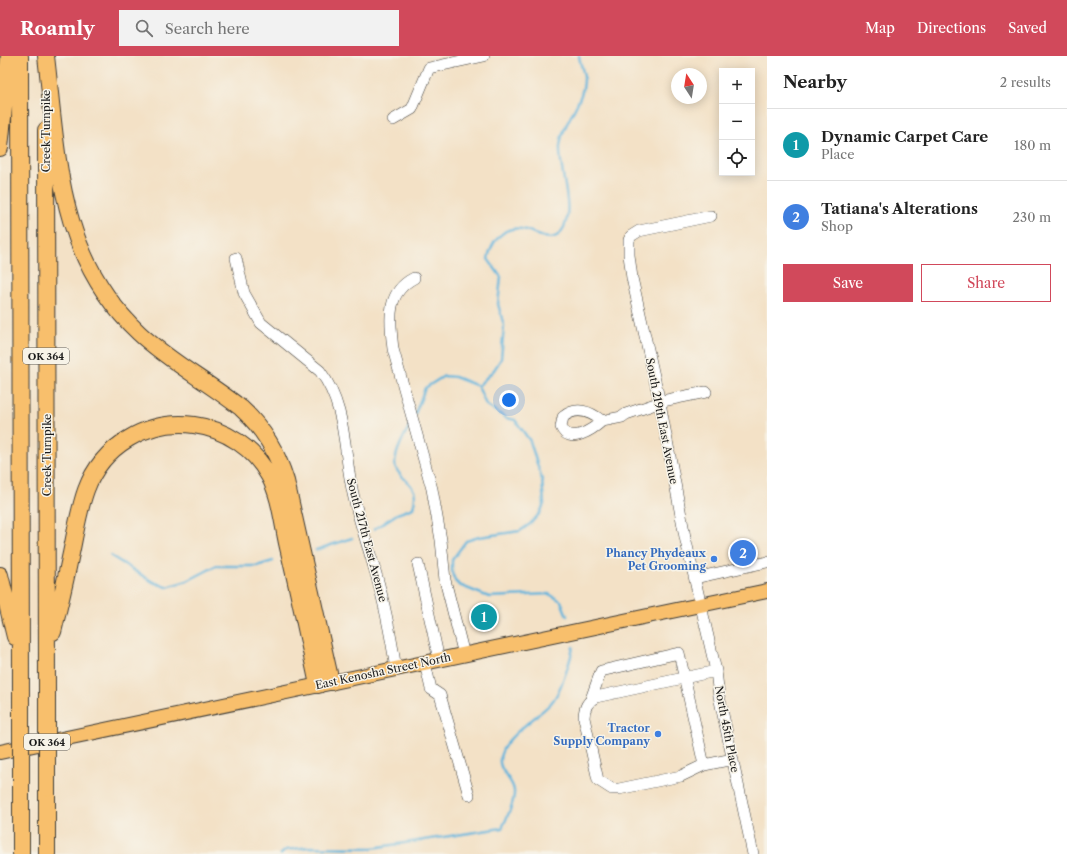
<!DOCTYPE html>
<meta charset="utf-8">
<style>
body{margin:0;font-family:"Libre Caslon Text",serif;background:#f2f2f2;color:#222}
.controls{position:absolute;right:12px;top:12px;display:grid;overflow:hidden;border-radius:0px;box-shadow:0 2px 10px #0003}
.controls button{width:36px;height:36px;display:grid;place-items:center;padding:0;border:0;border-bottom:1px solid #e0e0e0;background:#fff;color:#222;font:20px sans-serif}
.compass{position:absolute;left:671px;top:12px;width:36px;height:36px;border-radius:50%;background:#fff;box-shadow:0 2px 10px #0003;rotate:348deg}
.you{position:absolute;left:509px;top:344px;width:14px;height:14px;margin:-10px;border:3px solid #fff;border-radius:50%;background:#1a73e8;box-shadow:0 0 0 6px #1a73e833}
.badge{display:grid;place-items:center;width:26px;height:26px;border-radius:50%;background:#d1495b;color:#fff;font-size:13px;font-weight:700}
.pin{position:absolute;translate:-50% -50%;border:2px solid #fff;box-shadow:0 1px 4px #0006}
.list{margin:0;padding:0;list-style:none}
h2{display:flex;justify-content:space-between;align-items:center;height:52px;margin:0;padding:0 16px;font-size:17px}
h2 small{font-size:13px;font-weight:400;color:#767676}
.list li{display:grid;grid-template-columns:26px 1fr auto;gap:12px;align-items:center;box-sizing:border-box;height:72px;padding:0 16px;border-top:1px solid #e0e0e0}
.list b{display:block;font-size:15px;white-space:nowrap}
.list p{margin:0;font-size:13px;white-space:nowrap;color:#767676}
.list em{font-size:13px;font-style:normal;color:#767676}
.actions{display:flex;gap:8px;padding:12px 16px}
.actions a{flex:1;padding:9px 0;border:1px solid #d1495b;border-radius:0px;text-align:center;font-size:14px;color:#d1495b}
.actions .main{background:#d1495b;color:#fff}
.icon{flex:none;width:22px;height:22px;fill:none;stroke:currentColor;stroke-width:2;stroke-linecap:round;stroke-linejoin:round}
.map{position:relative;flex:none;width:767px;height:798px;overflow:hidden}
header{display:flex;align-items:center;gap:24px;box-sizing:border-box;height:56px;padding:0 20px;background:#d1495b;color:#fff}
header strong{font-size:19px}
nav{display:flex;gap:22px;margin-inline-start:auto;font-size:14px}
.search{width:280px;height:36px;background:#f2f2f2;display:flex;align-items:center;gap:10px;box-sizing:border-box;padding:0 14px;border-radius:0px;color:#767676;font-size:15px}
main{display:flex}
aside{flex:1;background:#fff}
.map>svg:first-child{display:block}
.lines{fill:none;stroke-linecap:round;stroke-linejoin:round}
.stream{stroke:#60b4dc;stroke-width:2.5}
.minor-casing{stroke:#3c3a36;stroke-width:12}
.major-casing{stroke:#3c3a36;stroke-width:16}
.highway-casing{stroke:#3c3a36;stroke-width:18}
.minor{stroke:#fff;stroke-width:11}
.major{stroke:#f8bf6c;stroke-width:14}
.highway{stroke:#f8bf6c;stroke-width:16}
.highway-bridge-casing{stroke:#3c3a36;stroke-width:18;stroke-linecap:butt}
.highway-bridge{stroke:#f8bf6c;stroke-width:16}
.shop-dot{fill:#3f7fe0;stroke:#f7f3e8;stroke-width:1.5}
.labels{text-anchor:middle;stroke-width:3;stroke-linejoin:round;paint-order:stroke}
.shield{fill:#f7f3e8;stroke:#5e5c59;stroke-width:1}
.shield-label{font-size:10px;font-weight:bold;fill:#1c1c1c}
.street-label{font-size:11px;fill:#1c1c1c;stroke:#f7f3e8}
.shop-label{font-size:11px;font-weight:bold;fill:#366cbe;stroke:#f7f3e8;text-anchor:end}
</style>
<header>
<strong>Roamly</strong>
<div class="search"><svg class="icon" aria-label="search" viewBox="0 0 24 24"><circle cx="10" cy="10" r="6"/><path d="M15 15l6 6"/></svg>Search here</div>
<nav><a>Map</a><a>Directions</a><a>Saved</a></nav>
</header>
<main>
<div class="map">
<svg width="767" height="798" viewBox="0 0 767 798">
<rect width="100%" height="100%" fill="#f7f3e8"/>
<filter id="ink" filterUnits="userSpaceOnUse"><feTurbulence type="fractalNoise" baseFrequency=".025" numOctaves="2"/><feDisplacementMap in="SourceGraphic" scale="8" xChannelSelector="R" yChannelSelector="G"/><feConvolveMatrix kernelMatrix="1 2 1 2 8 2 1 2 1" color-interpolation-filters="sRGB"/></filter>
<filter id="wash" filterUnits="userSpaceOnUse"><feTurbulence type="fractalNoise" baseFrequency=".012" numOctaves="4" result="noise"/><feDisplacementMap in="SourceGraphic" scale="16" xChannelSelector="R" yChannelSelector="G"/><feGaussianBlur stdDeviation="0.9" result="paint"/><feColorMatrix in="noise" values="0 0 0 0 0 0 0 0 0 0 0 0 0 0 0 0 0 1.4 0 .05"/><feComposite in="paint" operator="in"/></filter>
<g filter="url(#wash)">
<rect width="100%" height="100%" fill="#f3e1c6"/>
<g class="lines">
<!-- stream -->
<path class="stream" d="M478,330L494,314L501,303L504,270L498,248L501,221L488,203C491,187 503,169 522,173C535,175 550,190 561,176C577,156 558,113 560,90C562,66 585,46 584,21C583,14 580,7 579,0
M415,358L425,332L444,320L455,321L478,330L486,349L506,362L515,364L530,385L542,424L544,448L540,457L530,468L520,475L479,481L466,485L452,504V515L455,525L459,529L489,541L549,538L561,545L567,560
M374,473L397,458L413,452C414,449 415,444 415,440C415,426 394,420 395,406C396,392 405,380 410,368
M316,494L352,482
M111,500L153,526L167,531L187,525L216,510H257L273,505
M281,798L286,794L309,791L372,792L502,772C507,762 515,746 514,735C513,720 492,714 503,693C512,676 538,661 551,647C560,638 571,603 573,591"/>
</g>
</g>
<g filter="url(#ink)">
<g class="lines">
<defs>
<path id="minor" d="M393,64L412,53L429,12L484,0
M711,160L639,175L631,180L629,184V199L632,222L660,347L685,481L716,615L719,640L753,798
M236,202L244,237L261,267L320,315C348,352 343,399 354,442C360,468 369,493 376,518C385,549 391,581 396,613
M414,222C385,237 390,265 393,293L432,433L441,484L445,524L464,599
M602,365C593,373 569,390 561,371L563,361C576,350 590,355 602,365L622,361L626,358L667,344L706,336
M418,508L439,604
M695,522L767,506
M425,607L431,633L440,639L469,739
M716,615L596,641C587,645 584,653 584,662L598,724L612,733H619L681,720L704,709L733,703
M591,643L601,615L679,597L704,709"/>
<path id="major" d="M0,696L767,535"/>
<path id="highway" d="M20,0L21,648
M46,0C58,102 58,201 139,277C170,306 208,326 241,352C264,373 277,396 286,425L331,626
M46,74L47,640
M0,92L9,0
M0,519L15,581
M53,576C59,551 65,527 70,502C75,480 78,456 86,434C102,390 147,363 194,369C225,373 254,392 269,420C280,440 282,464 287,487C298,534 308,581 318,629
M47,732V798
M21,798V739"/>
</defs>
<!-- minor casing -->
<use href="#minor" class="minor-casing"/>
<!-- major casing -->
<use href="#major" class="major-casing"/>
<!-- highway casing -->
<use href="#highway" class="highway-casing"/>
<!-- minor -->
<use href="#minor" class="minor"/>
<!-- major -->
<use href="#major" class="major"/>
<!-- highway -->
<use href="#highway" class="highway"/>
<defs>
<path id="highway-bridge" d="M21,648V739
M47,732V640"/>
</defs>
<!-- highway-bridge casing -->
<use href="#highway-bridge" class="highway-bridge-casing"/>
<!-- highway-bridge -->
<use href="#highway-bridge" class="highway-bridge"/>
</g>
</g>
<!-- markers -->
<g class="shop-dot">
<circle cx="714" cy="503" r="4"/>
<circle cx="658" cy="678" r="4"/>
</g>
<g class="labels">
<!-- shield labels -->
<g class="shield">
<rect x="23" y="292" width="46" height="16" rx="3"/>
<rect x="24" y="678" width="46" height="16" rx="3"/>
</g>
<g class="shield-label">
<text x="46" y="304">OK 364</text>
<text x="47" y="690">OK 364</text>
</g>
<!-- street labels -->
<g class="street-label">
<text transform="translate(46 75) rotate(-90)" y="4">Creek Turnpike</text>
<text transform="translate(662 365) rotate(79)" y="4">South 219th East Avenue</text>
<text transform="translate(47 399) rotate(-90)" y="4">Creek Turnpike</text>
<text transform="translate(367 484) rotate(75)" y="4">South 217th East Avenue</text>
<text transform="translate(383 615) rotate(-12)" y="4">East Kenosha Street North</text>
<text transform="translate(727 673) rotate(79)" y="4">North 45th Place</text>
</g>
<!-- shop labels -->
<g class="shop-label">
<text x="706" y="501">Phancy Phydeaux<tspan x="706" dy="13">Pet Grooming</tspan></text>
<text x="650" y="676">Tractor<tspan x="650" dy="13">Supply Company</tspan></text>
</g>
</g>
</svg>
<div class="controls">
<button>+</button>
<button>−</button>
<button><svg class="icon" aria-label="locate" viewBox="0 0 24 24"><circle cx="12" cy="12" r="6"/><path d="M12 2v4M12 18v4M2 12h4M18 12h4"/></svg></button>
</div>
<svg class="compass" viewBox="-18 -18 36 36"><path d="M0-13l5 13h-10z" fill="#e53935"/><path d="M0 13l5-13h-10z" fill="#767676"/></svg>
<div class="you"></div>
<div class="pin badge" style="left:484px;top:561px;background:#0f9aa8">1</div>
<div class="pin badge" style="left:743px;top:497px;background:#3f7fe0">2</div>
</div>
<aside>
<h2>Nearby<small>2 results</small></h2>
<ul class="list">
<li><span class="badge" style="background:#0f9aa8">1</span><div><b>Dynamic Carpet Care</b><p>Place</p></div><em>180 m</em></li>
<li><span class="badge" style="background:#3f7fe0">2</span><div><b>Tatiana's Alterations</b><p>Shop</p></div><em>230 m</em></li>
</ul>
<div class="actions"><a class="main">Save</a><a>Share</a></div>
</aside>
</main>
